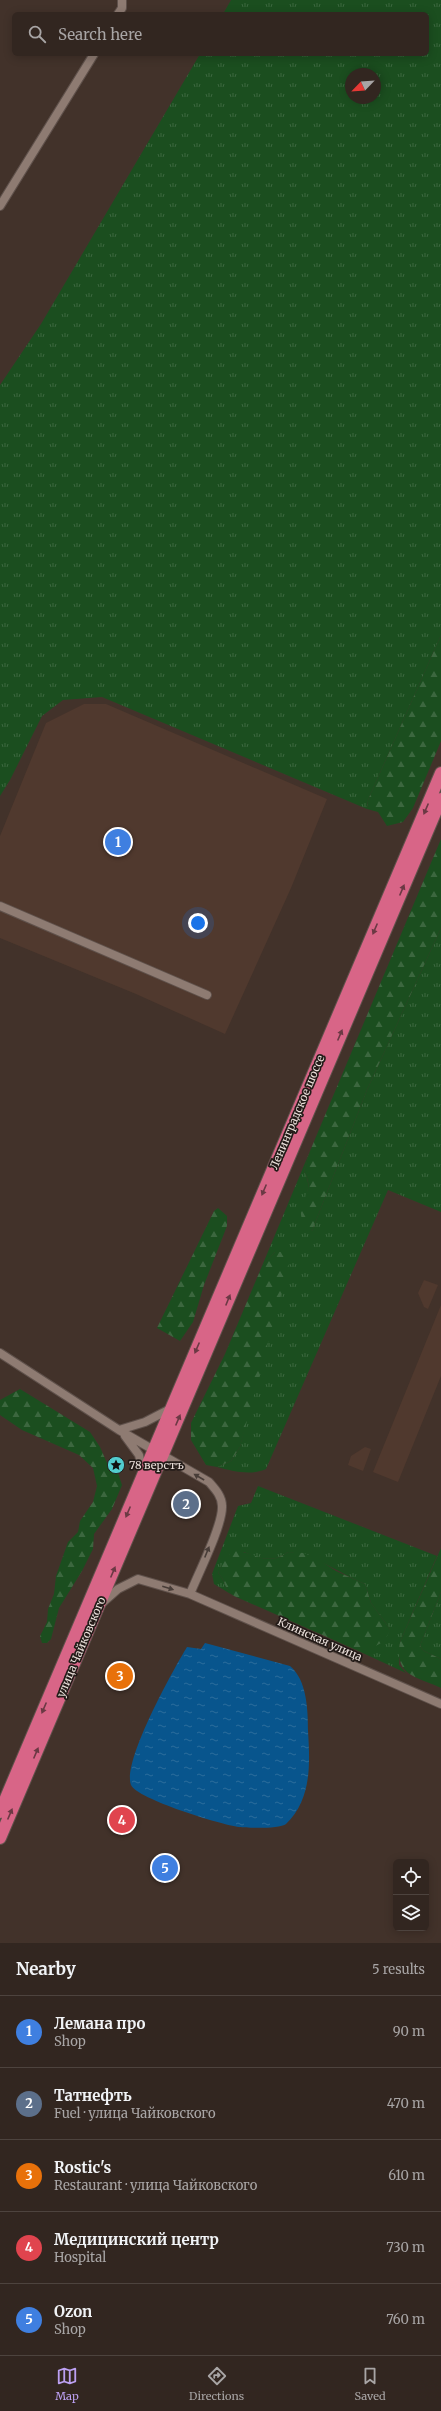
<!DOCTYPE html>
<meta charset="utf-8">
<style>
body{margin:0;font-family:Merriweather,serif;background:#3a2e29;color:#f1f3f6}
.controls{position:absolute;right:12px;bottom:12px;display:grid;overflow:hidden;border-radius:6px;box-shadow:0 2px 10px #0003}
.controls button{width:36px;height:36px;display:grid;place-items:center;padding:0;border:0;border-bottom:1px solid #4d433e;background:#322620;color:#f1f3f6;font:20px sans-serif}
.compass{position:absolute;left:345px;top:68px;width:36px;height:36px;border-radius:50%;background:#322620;box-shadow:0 2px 10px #0003;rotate:245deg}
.you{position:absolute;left:198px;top:923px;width:14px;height:14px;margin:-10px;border:3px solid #fff;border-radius:50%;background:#1a73e8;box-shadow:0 0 0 6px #1a73e833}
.badge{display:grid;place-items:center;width:26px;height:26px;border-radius:50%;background:#bca0f2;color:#fff;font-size:13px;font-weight:700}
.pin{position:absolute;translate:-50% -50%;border:2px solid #fff;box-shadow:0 1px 4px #0006}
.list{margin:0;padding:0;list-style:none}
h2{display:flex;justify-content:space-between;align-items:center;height:52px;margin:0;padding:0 16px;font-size:17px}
h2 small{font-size:13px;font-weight:400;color:#a8a5a5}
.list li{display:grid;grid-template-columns:26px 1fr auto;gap:12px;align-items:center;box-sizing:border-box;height:72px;padding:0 16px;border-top:1px solid #4d433e}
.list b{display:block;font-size:15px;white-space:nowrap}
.list p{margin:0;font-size:13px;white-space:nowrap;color:#a8a5a5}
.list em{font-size:13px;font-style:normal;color:#a8a5a5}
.icon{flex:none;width:22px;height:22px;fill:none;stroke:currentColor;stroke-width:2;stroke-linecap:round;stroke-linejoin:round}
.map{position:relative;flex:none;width:441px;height:1943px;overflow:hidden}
.search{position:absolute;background:#322620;box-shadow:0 2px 10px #0003;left:12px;right:12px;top:12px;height:44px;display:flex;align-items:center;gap:10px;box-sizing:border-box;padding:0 14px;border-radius:6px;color:#a8a5a5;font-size:15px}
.sheet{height:412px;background:#322620}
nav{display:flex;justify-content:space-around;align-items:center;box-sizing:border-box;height:56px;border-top:1px solid #4d433e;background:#322620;font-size:11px;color:#a8a5a5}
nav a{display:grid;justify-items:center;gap:2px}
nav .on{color:#bca0f2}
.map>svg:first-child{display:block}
.built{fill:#50392e}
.grass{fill:url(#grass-tufts);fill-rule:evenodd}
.forest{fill:url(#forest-firs)}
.water{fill:url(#water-ripples)}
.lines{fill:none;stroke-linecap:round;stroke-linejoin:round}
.minor-casing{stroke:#5f514b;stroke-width:10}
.highway-casing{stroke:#5f514b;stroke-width:14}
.minor{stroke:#8e7b72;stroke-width:8}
.highway{stroke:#d86587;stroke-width:12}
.oneway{fill:#6b3944}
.oneway2{fill:#483d38}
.labels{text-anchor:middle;stroke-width:3.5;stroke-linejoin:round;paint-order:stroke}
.street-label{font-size:11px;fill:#ece1dc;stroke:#231b18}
.poi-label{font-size:11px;fill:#ece1dc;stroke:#231b18;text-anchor:start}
</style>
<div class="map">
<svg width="441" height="1943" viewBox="0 0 441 1943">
<defs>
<pattern id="grass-tufts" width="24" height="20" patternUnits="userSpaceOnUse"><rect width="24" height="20" fill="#1b4e1f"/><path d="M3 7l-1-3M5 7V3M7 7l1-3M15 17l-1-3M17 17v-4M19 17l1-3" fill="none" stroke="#3c673f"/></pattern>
<pattern id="forest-firs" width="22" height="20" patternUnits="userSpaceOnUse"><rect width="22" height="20" fill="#1b4e1f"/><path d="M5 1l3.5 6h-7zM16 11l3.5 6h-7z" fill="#3c673f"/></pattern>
<pattern id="water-ripples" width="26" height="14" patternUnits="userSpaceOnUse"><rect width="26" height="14" fill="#08558d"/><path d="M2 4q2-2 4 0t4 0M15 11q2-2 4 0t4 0" fill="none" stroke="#2c6d9c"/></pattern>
</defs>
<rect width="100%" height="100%" fill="#42322a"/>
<!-- built -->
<path class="built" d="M84,704H106L327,799L291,888L225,1034L136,994L0,938V836L46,723Z
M424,1280L438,1285L428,1309L424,1307L418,1293Z
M441,1305V1376L398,1482L373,1472Z
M365,1447L371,1449L363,1471L348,1465L351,1456Z"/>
<!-- grass -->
<path class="grass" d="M231,0H441V635L368,800L367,809L102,697L63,700L42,716L10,780L0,796V385L41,324L200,54H427V14H223ZM351,74H375V98H351Z
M441,928V1212L388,1190L266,1469C251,1476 232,1471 217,1467L231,1461L240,1447L285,1253L275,1252L262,1266L310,1151L304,1171C312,1185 307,1196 301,1211L312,1231L367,1090Z
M258,1486L437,1556L400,1642L399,1665L406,1673L354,1649C374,1652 378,1642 390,1629L371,1603L365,1584C338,1573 317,1555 288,1552C273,1563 260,1559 244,1552L222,1565L218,1573C227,1582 222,1586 234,1596L214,1584L212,1574L238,1506L251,1503Z
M441,1592V1659L424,1651L420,1646Z"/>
<!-- forest -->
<path class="forest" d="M441,635V741L413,808L403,822L387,826L378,812L367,809L368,800Z
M441,839V928L367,1090L312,1231L303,1226C303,1221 300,1215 301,1210C304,1193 314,1189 304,1171L310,1151Z
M218,1208L227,1216V1226L204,1285L193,1322L180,1341L157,1328L214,1211Z
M275,1252H285L289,1265L240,1447L231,1461L217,1467L206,1465L191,1440V1423L225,1354L262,1266Z
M20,1389L90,1432L100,1447L107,1463L117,1470L122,1485L112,1509L94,1534L93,1549L82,1571L59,1608L51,1639L47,1643H42L40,1636L47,1622L48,1609L54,1594L56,1576L68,1542L78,1532L80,1521L93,1502L97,1486L93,1468L79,1455L22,1430L0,1415V1400Z
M441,1548V1592L420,1646L424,1651L441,1659V1688C415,1676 394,1676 400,1642Z
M236,1551C257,1553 267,1567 288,1552L304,1553L321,1561L336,1571L365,1584L371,1603L390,1629L385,1641L366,1651L354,1649L234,1596C222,1586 227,1582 218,1573L226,1556Z"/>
<!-- water -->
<path class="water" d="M205,1643L290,1666C307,1680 308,1710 308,1731C310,1763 312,1799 286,1824C280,1829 248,1828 239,1827C222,1825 137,1799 131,1785C122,1762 173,1670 187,1647L201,1649Z"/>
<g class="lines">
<defs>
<path id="minor" d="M118,14L122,8V0
M0,206L94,54
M0,906L207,995
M0,1353L119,1430L209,1482C215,1489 222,1496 222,1506C223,1525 198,1574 190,1594
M119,1430L145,1422L172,1408
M125,1436L139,1455L143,1473
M101,1604L118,1589L138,1579L190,1594L441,1704"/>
<path id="highway" d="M0,1812L441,773
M0,1838L441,799"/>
</defs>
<!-- minor casing -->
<use href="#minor" class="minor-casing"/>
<!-- highway casing -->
<use href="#highway" class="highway-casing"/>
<!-- minor -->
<use href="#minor" class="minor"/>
<!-- highway -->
<use href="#highway" class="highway"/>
</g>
<!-- one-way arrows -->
<defs><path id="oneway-solid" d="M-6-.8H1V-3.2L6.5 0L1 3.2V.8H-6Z"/></defs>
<g class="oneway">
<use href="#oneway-solid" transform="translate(426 809) rotate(113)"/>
<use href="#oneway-solid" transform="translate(402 890) rotate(-67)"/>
<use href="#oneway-solid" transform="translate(375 929) rotate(113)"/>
<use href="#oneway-solid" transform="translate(340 1035) rotate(-67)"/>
<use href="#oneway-solid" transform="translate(264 1190) rotate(113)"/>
<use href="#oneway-solid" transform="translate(228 1300) rotate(-68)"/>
<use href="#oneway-solid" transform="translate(197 1348) rotate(113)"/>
<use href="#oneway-solid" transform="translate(178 1420) rotate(-67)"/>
<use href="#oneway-solid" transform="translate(128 1512) rotate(113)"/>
<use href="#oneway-solid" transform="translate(113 1572) rotate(-67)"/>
<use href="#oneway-solid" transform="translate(44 1708) rotate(113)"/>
<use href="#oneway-solid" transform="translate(36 1753) rotate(-67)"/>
<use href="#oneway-solid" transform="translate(10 1814) rotate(-67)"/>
</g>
<g class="oneway2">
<use href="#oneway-solid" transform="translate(199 1477) rotate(-150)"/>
<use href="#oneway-solid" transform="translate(207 1552) rotate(-68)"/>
<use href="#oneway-solid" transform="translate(168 1588) rotate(17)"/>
</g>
<!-- icons -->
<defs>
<symbol id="sight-disc" viewBox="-11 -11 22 22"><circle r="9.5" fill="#52cdcf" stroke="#231b18"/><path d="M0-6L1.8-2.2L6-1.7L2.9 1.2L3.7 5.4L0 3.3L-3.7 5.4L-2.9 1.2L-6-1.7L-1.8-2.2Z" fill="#111"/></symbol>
</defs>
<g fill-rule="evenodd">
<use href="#sight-disc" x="106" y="1455" width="20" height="20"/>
</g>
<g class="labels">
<!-- street labels -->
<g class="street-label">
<text transform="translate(297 1112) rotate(-67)" y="4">Ленинградское шоссе</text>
<text transform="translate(320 1639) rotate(24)" y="4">Клинская улица</text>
<text transform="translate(81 1647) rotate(-67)" y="4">улица Чайковского</text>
</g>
<!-- poi labels -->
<g class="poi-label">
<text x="129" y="1469">78 верстъ</text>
</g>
</g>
</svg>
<div class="controls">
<button><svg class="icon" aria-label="locate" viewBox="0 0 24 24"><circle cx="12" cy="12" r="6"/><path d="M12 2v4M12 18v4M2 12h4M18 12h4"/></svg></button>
<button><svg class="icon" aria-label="layers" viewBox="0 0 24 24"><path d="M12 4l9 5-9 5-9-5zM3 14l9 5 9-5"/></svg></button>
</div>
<svg class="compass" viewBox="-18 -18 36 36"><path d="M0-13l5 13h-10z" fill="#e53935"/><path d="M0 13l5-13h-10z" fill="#a8a5a5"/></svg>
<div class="you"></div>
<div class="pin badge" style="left:118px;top:842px;background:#3f7fe0">1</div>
<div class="pin badge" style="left:186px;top:1504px;background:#5c6f8a">2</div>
<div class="pin badge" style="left:120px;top:1676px;background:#e8710a">3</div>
<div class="pin badge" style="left:122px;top:1820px;background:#e0444e">4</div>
<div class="pin badge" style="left:165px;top:1868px;background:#3f7fe0">5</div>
<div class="search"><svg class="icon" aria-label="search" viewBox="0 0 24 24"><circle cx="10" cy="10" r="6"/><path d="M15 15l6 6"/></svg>Search here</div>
</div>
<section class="sheet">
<h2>Nearby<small>5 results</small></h2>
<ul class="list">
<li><span class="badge" style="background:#3f7fe0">1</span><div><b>Лемана про</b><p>Shop</p></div><em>90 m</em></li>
<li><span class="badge" style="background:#5c6f8a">2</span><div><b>Татнефть</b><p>Fuel · улица Чайковского</p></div><em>470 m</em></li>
<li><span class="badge" style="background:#e8710a">3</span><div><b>Rostic's</b><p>Restaurant · улица Чайковского</p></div><em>610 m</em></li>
<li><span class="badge" style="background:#e0444e">4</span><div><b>Медицинский центр</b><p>Hospital</p></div><em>730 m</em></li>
<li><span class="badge" style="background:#3f7fe0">5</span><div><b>Ozon</b><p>Shop</p></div><em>760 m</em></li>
</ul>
</section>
<nav>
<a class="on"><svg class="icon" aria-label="map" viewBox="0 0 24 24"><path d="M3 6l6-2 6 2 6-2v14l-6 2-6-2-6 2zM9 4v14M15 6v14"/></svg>Map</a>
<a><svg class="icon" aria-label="directions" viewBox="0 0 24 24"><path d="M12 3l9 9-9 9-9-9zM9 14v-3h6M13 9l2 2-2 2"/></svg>Directions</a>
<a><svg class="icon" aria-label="saved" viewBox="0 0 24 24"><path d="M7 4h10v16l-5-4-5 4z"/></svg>Saved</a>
</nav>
